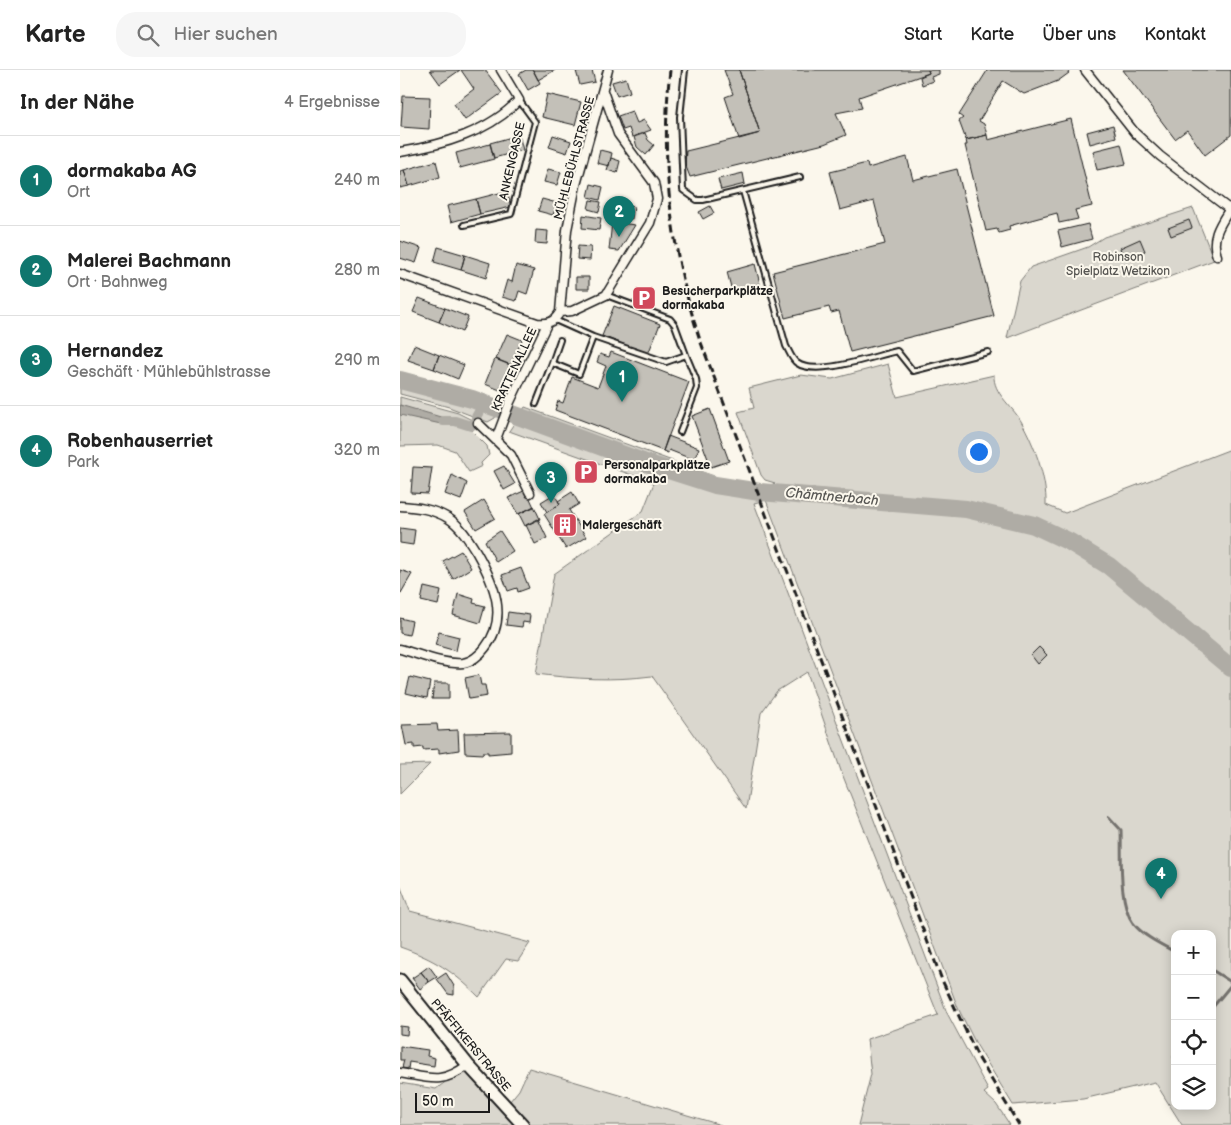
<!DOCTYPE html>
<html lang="de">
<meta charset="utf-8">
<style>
body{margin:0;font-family:"Balsamiq Sans",sans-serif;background:#f6f6f6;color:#222}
.controls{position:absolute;right:15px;bottom:15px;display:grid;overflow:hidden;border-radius:10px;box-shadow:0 2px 12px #0003}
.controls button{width:45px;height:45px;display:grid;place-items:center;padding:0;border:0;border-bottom:1px solid #e0e0e0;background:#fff;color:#222;font:25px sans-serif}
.scale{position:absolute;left:15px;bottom:12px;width:75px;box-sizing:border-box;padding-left:5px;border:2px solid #1c1c1c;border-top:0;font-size:14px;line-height:18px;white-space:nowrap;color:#1c1c1c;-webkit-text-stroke:4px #fbf7ec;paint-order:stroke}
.you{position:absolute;left:578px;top:381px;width:18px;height:18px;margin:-12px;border:4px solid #fff;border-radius:50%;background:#1a73e8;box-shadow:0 0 0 8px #1a73e833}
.badge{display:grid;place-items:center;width:32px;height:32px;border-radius:50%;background:#0f766e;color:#fff;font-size:16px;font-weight:700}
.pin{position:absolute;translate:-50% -41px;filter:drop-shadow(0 1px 2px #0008)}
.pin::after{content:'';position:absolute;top:26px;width:18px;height:15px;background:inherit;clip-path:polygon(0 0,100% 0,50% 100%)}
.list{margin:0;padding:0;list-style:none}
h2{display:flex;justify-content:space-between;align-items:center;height:65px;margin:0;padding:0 20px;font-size:21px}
h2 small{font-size:16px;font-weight:400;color:#767676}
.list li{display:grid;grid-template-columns:32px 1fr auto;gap:15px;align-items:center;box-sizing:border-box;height:90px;padding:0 20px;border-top:1px solid #e0e0e0}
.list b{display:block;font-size:19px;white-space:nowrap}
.list p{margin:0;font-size:16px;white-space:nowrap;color:#767676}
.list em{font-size:16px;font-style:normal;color:#767676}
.icon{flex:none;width:28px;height:28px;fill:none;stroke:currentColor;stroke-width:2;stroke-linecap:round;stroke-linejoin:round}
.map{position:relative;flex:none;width:831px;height:1055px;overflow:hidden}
header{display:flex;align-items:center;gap:30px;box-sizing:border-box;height:70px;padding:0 25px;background:#fff;border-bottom:1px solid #e0e0e0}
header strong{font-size:24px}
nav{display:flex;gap:28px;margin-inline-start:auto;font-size:18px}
.search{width:350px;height:45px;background:#f6f6f6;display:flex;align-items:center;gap:12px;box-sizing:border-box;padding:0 18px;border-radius:20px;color:#767676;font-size:19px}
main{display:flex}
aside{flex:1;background:#fff}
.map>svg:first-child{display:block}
.green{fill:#dad7ce;stroke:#7b7a75;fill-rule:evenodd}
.water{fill:#afaca5;stroke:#74726e}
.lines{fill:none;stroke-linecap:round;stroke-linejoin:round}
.stream{stroke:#74726e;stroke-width:3}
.canal{stroke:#afaca5;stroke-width:10}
.river{stroke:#afaca5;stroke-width:18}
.building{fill:#c3c0b8;stroke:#1c1c1c}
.lane-casing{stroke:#1c1c1c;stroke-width:8}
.street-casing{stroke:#1c1c1c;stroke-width:11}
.secondary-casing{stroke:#1c1c1c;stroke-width:15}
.lane{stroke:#fbf7ec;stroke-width:4}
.street{stroke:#fbf7ec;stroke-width:8}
.secondary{stroke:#fbf7ec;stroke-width:11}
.rail{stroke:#1c1c1c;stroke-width:3;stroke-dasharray:8 4;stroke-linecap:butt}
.labels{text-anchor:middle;stroke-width:4;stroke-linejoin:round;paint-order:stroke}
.street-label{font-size:12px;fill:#1c1c1c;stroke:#fbf7ec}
.park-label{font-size:12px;fill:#555451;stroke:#fbf7ec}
.poi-label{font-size:12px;font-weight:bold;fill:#1c1c1c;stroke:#fbf7ec;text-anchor:start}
.water-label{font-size:14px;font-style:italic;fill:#575653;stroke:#fbf7ec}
</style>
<header>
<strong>Karte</strong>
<div class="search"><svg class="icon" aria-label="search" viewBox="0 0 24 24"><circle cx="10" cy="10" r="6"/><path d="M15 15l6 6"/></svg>Hier suchen</div>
<nav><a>Start</a><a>Karte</a><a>Über uns</a><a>Kontakt</a></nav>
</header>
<main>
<aside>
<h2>In der Nähe<small>4 Ergebnisse</small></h2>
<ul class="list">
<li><span class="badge">1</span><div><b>dormakaba AG</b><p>Ort</p></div><em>240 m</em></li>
<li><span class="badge">2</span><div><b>Malerei Bachmann</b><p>Ort · Bahnweg</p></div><em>280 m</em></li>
<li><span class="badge">3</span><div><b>Hernandez</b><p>Geschäft · Mühlebühlstrasse</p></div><em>290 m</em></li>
<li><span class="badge">4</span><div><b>Robenhauserriet</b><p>Park</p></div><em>320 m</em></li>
</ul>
</aside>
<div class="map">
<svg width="831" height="1055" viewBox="0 0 831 1055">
<rect width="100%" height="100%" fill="#fbf7ec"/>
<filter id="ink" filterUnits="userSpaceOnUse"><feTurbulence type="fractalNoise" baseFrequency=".02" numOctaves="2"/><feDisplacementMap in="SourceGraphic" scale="10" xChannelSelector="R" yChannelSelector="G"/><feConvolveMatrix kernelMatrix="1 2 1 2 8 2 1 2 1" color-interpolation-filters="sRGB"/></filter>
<g filter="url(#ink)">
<!-- green -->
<path class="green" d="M793,138L814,190L607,268L620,211L631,197L688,177L704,167Z
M488,294L497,327L594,305C593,323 612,336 621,351C634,374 647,408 646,435L665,443L831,379V1055H782L755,1012L683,1029L613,1035L576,974L558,938L366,430L354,433L547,943L588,1020L584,1023L596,1034L610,1055H458L471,1004L467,969L538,945L441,701L407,602L377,621L361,643L346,739L252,606C212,611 176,609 136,604L154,504L243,441L254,413L109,361L125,337L346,418L363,419L375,413L365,410L361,405L338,342L354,338L349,318L401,305L432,309ZM775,864H812V1036H775Z
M0,310L72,329L98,339L95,348L88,352L49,337L0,324Z
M0,327L58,343L78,353L72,361L87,376L89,385L81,393L82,396L69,402L55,381L38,375L0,376Z
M30,694L0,724V695Z
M0,815L10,841L130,873L118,891L106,889L79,927C53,901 34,889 0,877Z
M68,995L105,1037L119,1020L129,998L321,1055H0V1013L36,1019Z"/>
<!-- water -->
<path class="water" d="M0,335L44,348L41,354L0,345Z"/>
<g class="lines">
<!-- stream -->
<path class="stream" d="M709,747L721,760C722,785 718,832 733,853C743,866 760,874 775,882
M812,900L831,912
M812,938L831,915
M774,987L775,986"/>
<!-- canal -->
<path class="canal" d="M76,347L84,333
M43,351H55L71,356L73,353"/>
<!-- river -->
<path class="river" d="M0,310L72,329L243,392L315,415L360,422L566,439L634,455L670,472L709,496L831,598"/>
</g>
<!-- building -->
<path class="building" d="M30,0H60L40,14Z
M61,0H85L102,23L65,50L54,34L74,19Z
M126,0H133L140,13L128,20L119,4Z
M133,0H155L138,10Z
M192,0L195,12L180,15L176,1Z
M324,0H339L360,63L339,69L325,27L333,24Z
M339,0H528L529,3L459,27L462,38L436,43L446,65L424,74L290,107L285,94L286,81L360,63Z
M528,0H539V4L531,7L533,11L522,15L520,7L529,3Z
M586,0H667L669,3L658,11L624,24L603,11L579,51L584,54L587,65L566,70L559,51L563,48L559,45L587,1Z
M723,0H831V65L805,85L787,60L775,69Z
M226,8L230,22L217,26L212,12Z
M147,24L181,32L175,55L142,47Z
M3,26L30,27L29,59L1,57Z
M232,41L237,53L244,50L251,60L232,67L229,58L223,60L218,46Z
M671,49L692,136L675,140L678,149L659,153L657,143L609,156L610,160L599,163L597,159L586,161L565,75H567L566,70L587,65L588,70Z
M713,55L716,67L690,74L687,62Z
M245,63L248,70L254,75L246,85L237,77L234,67Z
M119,65L123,80L94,88L90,73Z
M153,65L171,71L167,83L149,77Z
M90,74L94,89L60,98L56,83Z
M721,74L726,94L697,100L693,81Z
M200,80L212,83L209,96L197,93Z
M507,87L513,110L557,99L594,246L450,282L439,241L431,243L429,237L385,248L373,202L485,174L474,131L440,140L430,102L467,93L468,98Z
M211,88L220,91L217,103L207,100Z
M36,91L40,107L9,116L4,100Z
M148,99L161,102L157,115L144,112Z
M4,100L9,116L0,118V101Z
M343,103L345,114L321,120L318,109Z
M191,114L203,117L200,130L188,127Z
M107,121L111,137L80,144L76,129Z
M76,129L80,144L51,152L47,136Z
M142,129L157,133L153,145L138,141Z
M190,130L201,132L199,142L188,139Z
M220,134L234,137L232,149L218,146Z
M310,136L314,143L303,149L299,142Z
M183,145L201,148L199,160L182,158Z
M789,150L792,158L771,166L768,158Z
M212,152L235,155L219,181L209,180Z
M688,154L692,169L662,177L658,161Z
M136,160L148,161L147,174L135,173Z
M740,169L745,181L724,189L720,178Z
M0,171L21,178L16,193L0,188Z
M178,176L191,177L190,190L177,189Z
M38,177L65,185L61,200L34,192Z
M65,185L90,193L86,208L61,200Z
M355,194L360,214L332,221L327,202Z
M116,195L134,200L127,224L119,221L116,231L102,227L107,210L112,212Z
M176,207H189V219H176Z
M19,228L45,238L39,252L13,242Z
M214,236L260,254L248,284L202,266Z
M45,238L68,247L62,262L39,252Z
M107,264L122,270L111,295L96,289Z
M14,275L39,285L34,299L8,290Z
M211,282L289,312L263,381L155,340L158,331L163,333L172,307L198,317L206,296L197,292L200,284L209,287Z
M39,285L64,295L58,309L34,299Z
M95,289L110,295L100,320L85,314Z
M310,339L329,391L311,397L292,346Z
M268,366L299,378L294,390L269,380L268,383L263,381Z
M104,396L115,414L104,420L94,401Z
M13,397L32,398L28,424L11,423Z
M52,405L67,413L61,430L45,424Z
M126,420L134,437L118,444L108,428Z
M172,422L179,434L169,440L186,467L166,479L144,444L160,434L158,431Z
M154,424L160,434L147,442L141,432Z
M84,430L95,448L76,459L65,442Z
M134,436L140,449L125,456L119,444Z
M138,449L147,468L135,474L126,455Z
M0,458L15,460L13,475L0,473Z
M100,461L113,481L96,492L85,471Z
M61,481L71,498L53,509L43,491Z
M121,498L129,518L118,522L117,518L108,521L102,505Z
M0,500L12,504L1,523H0Z
M24,517L41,521L38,535L21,531Z
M58,524L74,529L73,533L85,536L80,553L53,545Z
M108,542L130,545L129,553L123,552L122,557L106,555Z
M0,548L12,551L9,565L0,563Z
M39,562L59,567L56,581L35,575Z
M639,577L647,585L638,594L631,585Z
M79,605L81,615H85L87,626L69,629L65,608Z
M10,607L30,612L27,628L6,623Z
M34,613H49V629H32Z
M37,654L38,661L58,660L59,680L39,683V679L23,680V677L14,678V674L6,675L2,655Z
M111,662V682L88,684V682H83V684L65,683L64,663Z
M29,896L37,907L29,912L21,902Z
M21,902L29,912L20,919L12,908Z
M46,903L54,916V925L48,924L37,909Z
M0,956L8,957L7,965L0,964Z
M0,976L28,980L27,986L35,988L34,996L9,992L8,999L2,998L4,990H0Z"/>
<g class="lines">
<defs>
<path id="lane" d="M285,0L280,47L283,120L297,130H303L400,107
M343,121L386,276C389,281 392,290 397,293C416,307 474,286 497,281L513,301L588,282
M64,155L111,144L135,52L119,30
M206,225L270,249L275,255L286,285
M155,250L193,267L266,292L286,285L296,309L297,318L280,362
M152,293L160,270
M136,334L152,293L179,304L193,267"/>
<path id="street" d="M685,0L735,63L760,86L829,139
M0,82C43,75 89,62 119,30L101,0
M817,186C810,167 821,153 831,137
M0,204L137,253C149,254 154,252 160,242L167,160L176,115L208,0
M160,242L172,241L206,225L250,153L257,129L254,113L218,64L203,21
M78,353L111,385L130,423
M96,369L110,332L147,254
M0,436C17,437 33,439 48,448C61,456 69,470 77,483C94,513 109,548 85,578C80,585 71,592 63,593C43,595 19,584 0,579
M0,1003C30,1008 41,1015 68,995"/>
<path id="secondary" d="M0,910L68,995L123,1055"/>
</defs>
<!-- lane casing -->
<use href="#lane" class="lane-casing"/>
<!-- street casing -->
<use href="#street" class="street-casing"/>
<!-- secondary casing -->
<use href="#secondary" class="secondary-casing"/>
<!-- lane -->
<use href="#lane" class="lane"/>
<!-- street -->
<use href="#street" class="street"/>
<!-- secondary -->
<use href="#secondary" class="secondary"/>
<!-- rail -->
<path class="rail" d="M270,0C260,92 271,182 300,270L542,910L578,987L619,1055"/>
</g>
</g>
<!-- icons -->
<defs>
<symbol id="parking-square" viewBox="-11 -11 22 22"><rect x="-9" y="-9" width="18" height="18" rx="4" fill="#d1495b" stroke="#fbf7ec"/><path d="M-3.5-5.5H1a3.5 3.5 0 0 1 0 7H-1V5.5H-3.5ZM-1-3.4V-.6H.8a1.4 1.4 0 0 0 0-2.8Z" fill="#fff"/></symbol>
<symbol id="building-square" viewBox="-11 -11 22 22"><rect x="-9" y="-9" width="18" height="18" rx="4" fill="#d1495b" stroke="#fbf7ec"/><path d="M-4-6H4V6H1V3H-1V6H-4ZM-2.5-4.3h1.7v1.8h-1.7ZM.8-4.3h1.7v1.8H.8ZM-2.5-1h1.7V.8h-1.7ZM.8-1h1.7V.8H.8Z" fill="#fff"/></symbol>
</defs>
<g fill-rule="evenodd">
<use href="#parking-square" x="230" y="214" width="28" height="28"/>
<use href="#parking-square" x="172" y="388" width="28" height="28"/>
<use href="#building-square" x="151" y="441" width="28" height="28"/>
</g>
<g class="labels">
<!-- street labels -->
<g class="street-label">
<text transform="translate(174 88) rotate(-75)" y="4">MÜHLEBÜHLSTRASSE</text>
<text transform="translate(112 91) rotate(-77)" y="4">ANKENGASSE</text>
<text transform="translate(114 299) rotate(-65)" y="4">KRATTENALLEE</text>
<text transform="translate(71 975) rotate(50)" y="4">PFÄFFIKERSTRASSE</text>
</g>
<!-- park labels -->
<g class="park-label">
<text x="718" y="191">Robinson<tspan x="718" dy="14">Spielplatz Wetzikon</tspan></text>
</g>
<!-- poi labels -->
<g class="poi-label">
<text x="262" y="225">Besucherparkplätze<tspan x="262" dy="14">dormakaba</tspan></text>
<text x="204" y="399">Personalparkplätze<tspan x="204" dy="14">dormakaba</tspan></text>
<text x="182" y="459">Malergeschäft</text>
</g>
<!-- water labels -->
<g class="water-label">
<text transform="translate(432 426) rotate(5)" y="5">Chämtnerbach</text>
</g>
</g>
</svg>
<div class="controls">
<button>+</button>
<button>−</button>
<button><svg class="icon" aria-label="locate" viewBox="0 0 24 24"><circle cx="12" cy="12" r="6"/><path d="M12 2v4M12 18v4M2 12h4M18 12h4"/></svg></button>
<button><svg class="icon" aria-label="layers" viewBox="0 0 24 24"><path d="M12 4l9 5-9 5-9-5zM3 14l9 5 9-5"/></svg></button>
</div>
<div class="scale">50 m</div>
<div class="you"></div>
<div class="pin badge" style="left:222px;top:332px">1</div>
<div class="pin badge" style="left:219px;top:167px">2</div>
<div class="pin badge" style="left:151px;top:433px">3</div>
<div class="pin badge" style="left:761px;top:829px">4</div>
</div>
</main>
